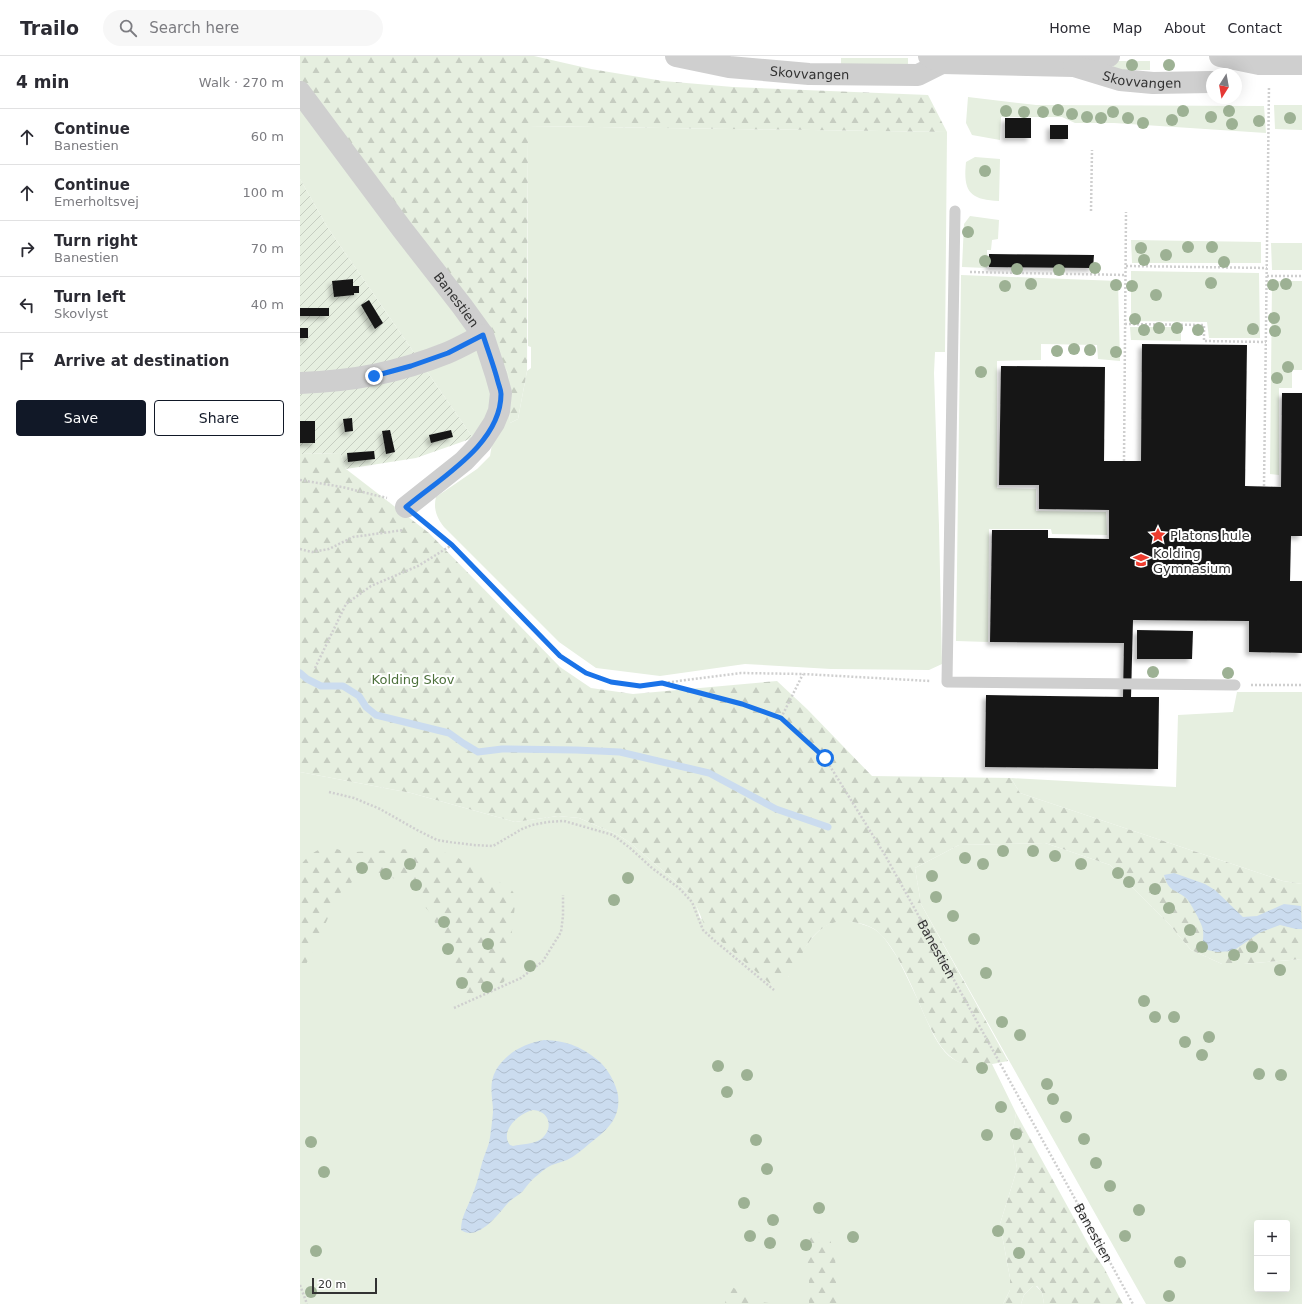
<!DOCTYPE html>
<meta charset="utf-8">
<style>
body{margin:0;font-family:"DejaVu Sans",sans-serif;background:#f7f7f7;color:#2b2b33}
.controls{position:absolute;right:12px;bottom:12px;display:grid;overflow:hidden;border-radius:4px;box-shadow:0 4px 16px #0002}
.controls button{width:36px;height:36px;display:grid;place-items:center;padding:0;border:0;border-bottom:1px solid #e1e1e2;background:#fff;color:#2b2b33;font:20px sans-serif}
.compass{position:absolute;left:906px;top:12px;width:36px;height:36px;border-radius:50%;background:#fff;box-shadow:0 4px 16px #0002;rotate:191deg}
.scale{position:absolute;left:12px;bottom:10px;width:65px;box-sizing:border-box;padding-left:4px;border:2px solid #323232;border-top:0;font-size:11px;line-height:14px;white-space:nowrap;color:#323232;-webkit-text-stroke:3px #fff;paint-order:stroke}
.stop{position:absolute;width:12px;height:12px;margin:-9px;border:3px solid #1a73e8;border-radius:50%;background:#fff}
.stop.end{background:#1a73e8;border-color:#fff;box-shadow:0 1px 4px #0008}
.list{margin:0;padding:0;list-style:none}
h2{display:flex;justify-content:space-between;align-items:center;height:52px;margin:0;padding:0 16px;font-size:17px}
h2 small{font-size:13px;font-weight:400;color:#7c7c81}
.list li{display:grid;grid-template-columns:26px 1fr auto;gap:12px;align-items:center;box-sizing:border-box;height:56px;padding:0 16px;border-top:1px solid #e1e1e2}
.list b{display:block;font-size:15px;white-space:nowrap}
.list p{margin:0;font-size:13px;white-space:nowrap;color:#7c7c81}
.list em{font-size:13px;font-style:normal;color:#7c7c81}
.actions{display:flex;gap:8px;padding:12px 16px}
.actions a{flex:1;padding:9px 0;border:1px solid #111827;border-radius:4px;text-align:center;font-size:14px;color:#111827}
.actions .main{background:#111827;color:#fff}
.icon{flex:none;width:22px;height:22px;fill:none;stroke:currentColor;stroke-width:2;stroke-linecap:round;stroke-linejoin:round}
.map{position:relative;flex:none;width:1002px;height:1248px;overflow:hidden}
header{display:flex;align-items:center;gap:24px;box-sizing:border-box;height:56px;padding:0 20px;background:#fff;border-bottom:1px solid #e1e1e2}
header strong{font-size:19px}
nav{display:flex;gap:22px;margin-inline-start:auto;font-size:14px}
.search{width:280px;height:36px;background:#f7f7f7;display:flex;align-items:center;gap:10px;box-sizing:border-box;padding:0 14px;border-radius:22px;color:#7c7c81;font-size:15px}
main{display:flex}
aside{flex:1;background:#fff}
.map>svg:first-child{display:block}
.grass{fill:#e6efe0;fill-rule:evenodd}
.forest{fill:url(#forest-firs)}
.garden{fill:url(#garden-furrows)}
.water{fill:url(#water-waves);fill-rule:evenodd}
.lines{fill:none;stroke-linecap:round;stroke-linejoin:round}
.stream{stroke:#cbdcef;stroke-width:7}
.building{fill:#191919;filter:url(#shadow)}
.path{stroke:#cfcfcf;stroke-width:2.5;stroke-dasharray:2 2;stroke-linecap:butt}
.service{stroke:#cfcfcf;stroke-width:11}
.minor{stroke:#cfcfcf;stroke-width:22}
.tertiary{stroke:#cfcfcf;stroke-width:22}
.tree{fill:#9db194}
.route{stroke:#1a73e8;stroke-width:5}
.labels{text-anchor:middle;stroke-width:4;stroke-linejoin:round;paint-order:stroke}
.street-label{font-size:13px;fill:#323232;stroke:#fff}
.poi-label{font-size:13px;fill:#323232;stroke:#fff;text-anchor:start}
.park-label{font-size:13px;fill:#4d713c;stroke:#fff}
</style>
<header>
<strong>Trailo</strong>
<div class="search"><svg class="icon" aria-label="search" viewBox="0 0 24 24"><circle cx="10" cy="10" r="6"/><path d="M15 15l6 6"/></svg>Search here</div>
<nav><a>Home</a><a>Map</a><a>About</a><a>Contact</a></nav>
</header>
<main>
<aside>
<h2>4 min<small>Walk · 270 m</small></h2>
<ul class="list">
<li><svg class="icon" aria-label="ahead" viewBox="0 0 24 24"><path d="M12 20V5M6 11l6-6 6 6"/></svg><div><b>Continue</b><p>Banestien</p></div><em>60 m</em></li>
<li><svg class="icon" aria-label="ahead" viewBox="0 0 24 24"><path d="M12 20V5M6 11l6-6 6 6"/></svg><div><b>Continue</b><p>Emerholtsvej</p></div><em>100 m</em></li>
<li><svg class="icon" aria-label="right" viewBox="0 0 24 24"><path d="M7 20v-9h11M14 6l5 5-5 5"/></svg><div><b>Turn right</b><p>Banestien</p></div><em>70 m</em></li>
<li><svg class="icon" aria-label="left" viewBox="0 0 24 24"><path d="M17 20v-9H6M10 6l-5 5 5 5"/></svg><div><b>Turn left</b><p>Skovlyst</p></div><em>40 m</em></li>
<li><svg class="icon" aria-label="arrive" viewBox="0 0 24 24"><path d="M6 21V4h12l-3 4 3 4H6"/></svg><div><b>Arrive at destination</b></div></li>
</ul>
<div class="actions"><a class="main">Save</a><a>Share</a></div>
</aside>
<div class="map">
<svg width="1002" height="1248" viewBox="0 0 1002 1248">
<defs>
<pattern id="forest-firs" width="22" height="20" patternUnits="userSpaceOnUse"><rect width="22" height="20" fill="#e6efe0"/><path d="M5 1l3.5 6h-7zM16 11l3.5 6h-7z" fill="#c6cdc1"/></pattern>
<pattern id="garden-furrows" width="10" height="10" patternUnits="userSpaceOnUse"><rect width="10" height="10" fill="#e6efe0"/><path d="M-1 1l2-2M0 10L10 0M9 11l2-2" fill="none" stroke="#c6cdc1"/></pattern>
<pattern id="water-waves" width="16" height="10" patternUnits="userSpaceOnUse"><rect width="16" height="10" fill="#cbdcef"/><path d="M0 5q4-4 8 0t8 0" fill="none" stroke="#afbdcd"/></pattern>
<filter id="shadow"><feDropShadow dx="-3.5" dy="3.5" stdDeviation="2" flood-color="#0004"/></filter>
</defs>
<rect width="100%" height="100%" fill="#fff"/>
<!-- grass -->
<path class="grass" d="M541,2H608V10H541Z
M813,5H850V14H813Z
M0,24L182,269L208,317L210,367L218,363L227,315L231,312V291L228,290V70L647,76L645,296H635L634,317L639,470L642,608L629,614L531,613L445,608L360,620L296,612L259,586L144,471C137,462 133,453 136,441L177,413L190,400L193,382H173L28,172L0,123Z
M668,41L736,49L964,50L966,77L814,67H775L762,61H701L700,84L672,79L666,67Z
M974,49H1002V74L975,73Z
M675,101L700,103L699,145C669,144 663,135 666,106Z
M670,160L699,164L698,183L692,184L691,194H687V212L662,211L664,168Z
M831,184L961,186V207H832Z
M971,187H1002V214H972Z
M831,215L959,217L960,282H909L907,266L831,265Z
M661,219L818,225L820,305L798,303L797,289L741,288V304L697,305V432L736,433V455L806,456L807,479L752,478L751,473H689L688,586L656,585Z
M972,225H1002V314H992V332H979V419L970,418Z
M830,271H881V285L831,284Z
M937,636H1002V828L983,825L720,737L711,722L876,731L878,659L933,656Z
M0,716L111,737L215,766L258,760L279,762L318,779L329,786L389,837L395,845L400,862L488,921C502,897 519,856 554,866C562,868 570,870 577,875C585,881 591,892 597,901C606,919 615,937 623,956C630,971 636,988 649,1000C661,1010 677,1010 692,1008L716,1057L712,1081L717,1113L700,1168L710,1222V1234L703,1248H0Z
M745,787L810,809L869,868L891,894L922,908H944L1002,903V1248H846L621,848L615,812L659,789ZM957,1167H987V1233H957Z
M733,1230H736L742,1236L744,1248H721L724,1239Z"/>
<!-- forest -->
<path class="forest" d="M0,0H234L291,13L363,25L433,31L628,39L647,76L228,70L227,315L218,363L210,367L208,317L182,269L0,24Z
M40,397L46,413L129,477L260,611L291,632L333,638L477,625L507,653L572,720L711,722L720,737L983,825L1002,828V903L944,908H922L891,894L869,868L810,809L745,787L659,789L615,812L621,848L708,1005C691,1008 671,1014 655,1004C641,995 634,979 627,965C616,941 598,892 577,875C572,871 564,868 558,867C547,864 536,864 526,870C506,881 502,903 489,920C485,925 479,928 475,932L407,873C400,861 397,848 389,837L329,786L318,779L279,762L258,760L215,766L111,737L0,716V398Z
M27,790L40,794L55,796L128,792L153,799L211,833L215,839V849L208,909L204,926L171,941L169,943L160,931L132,859L107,830L98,824L87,820L76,819L60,821L52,826L38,839L17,887L0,920V810C7,800 16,794 27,790Z
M716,1057L791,1193L804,1212L823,1248H744L742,1236L737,1230H733L724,1239L721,1248H703L710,1234V1222L700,1168L717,1113L712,1081Z
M516,1176L528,1179L535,1197L537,1248H499L509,1247V1222L507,1202L509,1184Z
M432,1231L460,1246L478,1248H425L427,1236Z"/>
<!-- garden -->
<path class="garden" d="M0,123L28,172L173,382L116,402L46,413L40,397L0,398Z"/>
<!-- water -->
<path class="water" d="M874,817L905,828L915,834L943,861L957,860L984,848L1001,850L1002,873H996L980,869L959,877L933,895L917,896L903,893C902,886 904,880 903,874C902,867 891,848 887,843C875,832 869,837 864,819Z
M244,984C268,985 283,991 301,1007C309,1015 316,1028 318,1039C321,1063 306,1075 289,1088C282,1094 275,1100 267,1104C262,1106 257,1107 252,1109C245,1112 239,1118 233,1123C229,1127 226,1131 223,1135C218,1140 211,1143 207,1148C198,1159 177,1186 161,1174C161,1161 167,1153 171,1142C176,1131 179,1119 182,1107C184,1100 187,1093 189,1087C191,1077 192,1066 193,1056C193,1042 188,1028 196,1014C206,997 225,987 244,984ZM233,1054C250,1055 254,1073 241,1083C234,1088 222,1088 213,1090L210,1089C199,1075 219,1057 233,1054Z"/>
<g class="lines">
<!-- stream -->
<path class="stream" d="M0,617L7,623L21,630H43L59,640L66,651L76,659L149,677L163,687L178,696L202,693L276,694L320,696L409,717L476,753L528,771"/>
</g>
<!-- building -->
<path class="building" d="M705,62H731V82H705Z
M750,69H768V83H750Z
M689,198L794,199L793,212L689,211Z
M53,223V230H59V237H54V239L34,241L32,225Z
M69,244L83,267L75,273L61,249Z
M0,252H29V260H0Z
M0,272H8V282H0Z
M842,288L947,289L945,430L981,431L982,337H1002V480H991L990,525H1002V597L949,596V565L833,564L831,641H859L858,713L685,711L686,639L823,641L824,587L690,586L692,474H748V482L809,483V454L739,453V429H699L701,310L805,311L804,405H841Z
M52,362L53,375L45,376L43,363Z
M0,365H15V387H0Z
M90,374L95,396L86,398L82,375Z
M151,374L153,381L131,387L129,379Z
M74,395L75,403L48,406L47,397Z
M837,574L893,575L892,603H837Z"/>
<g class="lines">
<!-- path -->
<g class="path">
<path d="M791,155L792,94"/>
<path d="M826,210L967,212"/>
<path d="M670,216L826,219"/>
<path d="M967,220H1002"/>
<path d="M825,268L904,269V285L966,286"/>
<path d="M824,405L826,156"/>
<path d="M0,424L42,431L87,442"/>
<path d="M964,430L969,30"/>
<path d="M123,464L152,489L261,600L286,617L311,625L340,630L441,617L503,618L630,625"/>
<path d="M0,493L12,496L29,493L53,481L104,474"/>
<path d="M15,612L46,548L71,530L118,510L152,489"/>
<path id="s1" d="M362,627L441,648L481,662L525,702L585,799L833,1248"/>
<path d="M951,629H1002"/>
<path d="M481,662L503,618"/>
<path d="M29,736L54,742L80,753L117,774L137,784L149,786L173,789L193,790L222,773L232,769L248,766L264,765L313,779L330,792L352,812L379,832L392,846L403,874L415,885L474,934"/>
<path d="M154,952L221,922L243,905L261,876L263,860V839"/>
<path d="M0,1229L7,1248"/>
</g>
<!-- service -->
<path class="service" d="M655,155L647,626L935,629"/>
<!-- minor -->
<g class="minor">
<path id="s2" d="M0,36L102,173L162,250L183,279L196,319L201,337L199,355L194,367L181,387L164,405L106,451"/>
<path d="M0,327C53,325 97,317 147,297C159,292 171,285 183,279"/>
</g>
<!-- tertiary -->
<g class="tertiary">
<path id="s3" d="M376,0L429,11L509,18L618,19L642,7"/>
<path d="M629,0L642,7L774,10L809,0"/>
<path d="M920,0L959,8H1002"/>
<path id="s4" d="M774,10L820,24L853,27L912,26"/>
</g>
</g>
<!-- trees -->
<g class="tree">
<circle cx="832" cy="9" r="6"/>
<circle cx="869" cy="9" r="6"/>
<circle cx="758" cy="54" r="6"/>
<circle cx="706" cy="55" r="6"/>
<circle cx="883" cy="55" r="6"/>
<circle cx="929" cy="55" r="6"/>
<circle cx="724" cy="56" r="6"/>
<circle cx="743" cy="56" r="6"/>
<circle cx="813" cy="56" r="6"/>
<circle cx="772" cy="58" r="6"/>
<circle cx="787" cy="61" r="6"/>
<circle cx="911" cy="61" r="6"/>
<circle cx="801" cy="62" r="6"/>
<circle cx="828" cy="62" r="6"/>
<circle cx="990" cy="62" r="6"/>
<circle cx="872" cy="64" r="6"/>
<circle cx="959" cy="65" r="6"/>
<circle cx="843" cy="67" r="6"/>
<circle cx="932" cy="68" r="6"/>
<circle cx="685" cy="115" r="6"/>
<circle cx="668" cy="176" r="6"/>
<circle cx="888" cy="191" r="6"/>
<circle cx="912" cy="191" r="6"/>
<circle cx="841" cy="192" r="6"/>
<circle cx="866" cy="199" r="6"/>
<circle cx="844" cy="204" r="6"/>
<circle cx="685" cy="205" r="6"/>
<circle cx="924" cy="206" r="6"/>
<circle cx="795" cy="212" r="6"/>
<circle cx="717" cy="213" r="6"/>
<circle cx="759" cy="214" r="6"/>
<circle cx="911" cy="227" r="6"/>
<circle cx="731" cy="228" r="6"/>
<circle cx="986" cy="228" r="6"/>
<circle cx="816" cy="229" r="6"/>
<circle cx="973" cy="229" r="6"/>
<circle cx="705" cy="230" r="6"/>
<circle cx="832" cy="230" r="6"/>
<circle cx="856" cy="239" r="6"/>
<circle cx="974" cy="262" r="6"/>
<circle cx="835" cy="263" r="6"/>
<circle cx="859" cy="272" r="6"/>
<circle cx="877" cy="272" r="6"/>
<circle cx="953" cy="273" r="6"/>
<circle cx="844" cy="274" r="6"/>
<circle cx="898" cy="274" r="6"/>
<circle cx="975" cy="275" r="6"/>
<circle cx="774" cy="293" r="6"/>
<circle cx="790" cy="294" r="6"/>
<circle cx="757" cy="295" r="6"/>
<circle cx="816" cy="296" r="6"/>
<circle cx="988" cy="311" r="6"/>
<circle cx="681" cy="316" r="6"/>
<circle cx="977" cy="322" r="6"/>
<circle cx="853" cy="616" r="6"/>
<circle cx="928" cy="617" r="6"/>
<circle cx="703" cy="795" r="6"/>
<circle cx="733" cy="795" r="6"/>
<circle cx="755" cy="800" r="6"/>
<circle cx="665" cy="802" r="6"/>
<circle cx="110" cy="808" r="6"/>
<circle cx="683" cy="808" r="6"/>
<circle cx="781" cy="808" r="6"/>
<circle cx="62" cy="812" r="6"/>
<circle cx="818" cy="817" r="6"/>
<circle cx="86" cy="818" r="6"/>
<circle cx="632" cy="820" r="6"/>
<circle cx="328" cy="822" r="6"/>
<circle cx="829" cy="826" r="6"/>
<circle cx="116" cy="829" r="6"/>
<circle cx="855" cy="833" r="6"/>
<circle cx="636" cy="841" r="6"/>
<circle cx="314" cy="844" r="6"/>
<circle cx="869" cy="852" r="6"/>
<circle cx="653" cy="860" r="6"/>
<circle cx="144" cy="866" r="6"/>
<circle cx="890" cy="874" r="6"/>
<circle cx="674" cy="883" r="6"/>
<circle cx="188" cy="888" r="6"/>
<circle cx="902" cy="891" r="6"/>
<circle cx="952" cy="891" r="6"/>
<circle cx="148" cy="893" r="6"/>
<circle cx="934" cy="899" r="6"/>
<circle cx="230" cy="910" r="6"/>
<circle cx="980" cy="914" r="6"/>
<circle cx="686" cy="917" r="6"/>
<circle cx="162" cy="927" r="6"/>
<circle cx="187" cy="931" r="6"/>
<circle cx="844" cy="945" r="6"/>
<circle cx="855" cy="961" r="6"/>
<circle cx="874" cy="961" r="6"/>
<circle cx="702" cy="966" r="6"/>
<circle cx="720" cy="979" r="6"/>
<circle cx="909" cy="981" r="6"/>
<circle cx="885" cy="986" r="6"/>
<circle cx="902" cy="999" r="6"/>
<circle cx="418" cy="1010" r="6"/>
<circle cx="682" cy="1012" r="6"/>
<circle cx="959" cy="1018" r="6"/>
<circle cx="447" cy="1019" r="6"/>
<circle cx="981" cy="1019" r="6"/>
<circle cx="747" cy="1028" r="6"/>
<circle cx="427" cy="1036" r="6"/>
<circle cx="753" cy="1043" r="6"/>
<circle cx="701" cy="1051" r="6"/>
<circle cx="766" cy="1061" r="6"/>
<circle cx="716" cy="1078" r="6"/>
<circle cx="687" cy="1079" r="6"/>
<circle cx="784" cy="1083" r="6"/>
<circle cx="456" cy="1084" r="6"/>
<circle cx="11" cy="1086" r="6"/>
<circle cx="796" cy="1107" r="6"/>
<circle cx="467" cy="1113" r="6"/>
<circle cx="24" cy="1116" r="6"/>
<circle cx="810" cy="1130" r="6"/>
<circle cx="444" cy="1147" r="6"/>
<circle cx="519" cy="1152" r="6"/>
<circle cx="839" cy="1154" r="6"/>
<circle cx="473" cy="1164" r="6"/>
<circle cx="698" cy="1175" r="6"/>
<circle cx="450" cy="1180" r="6"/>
<circle cx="825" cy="1180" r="6"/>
<circle cx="553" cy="1181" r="6"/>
<circle cx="470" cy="1187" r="6"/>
<circle cx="506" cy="1189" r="6"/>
<circle cx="16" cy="1195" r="6"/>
<circle cx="719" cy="1197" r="6"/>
<circle cx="880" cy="1206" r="6"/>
<circle cx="11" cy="1236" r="6"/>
<circle cx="869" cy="1240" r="6"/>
</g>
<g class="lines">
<!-- route -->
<path class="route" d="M74,320L111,310L148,297L183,279C188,295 194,310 198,326C199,330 201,334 201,338C201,388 140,422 106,451L152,489L260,600L286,617L311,626L340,630L362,627L442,648L481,662L525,702"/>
</g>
<!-- icons -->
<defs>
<symbol id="sight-bare" viewBox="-9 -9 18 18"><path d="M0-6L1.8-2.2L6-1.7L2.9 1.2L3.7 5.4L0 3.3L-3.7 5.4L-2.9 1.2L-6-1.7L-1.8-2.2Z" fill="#ee3c2e" stroke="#fff" stroke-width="2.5" paint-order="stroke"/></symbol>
<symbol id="university-bare" viewBox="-9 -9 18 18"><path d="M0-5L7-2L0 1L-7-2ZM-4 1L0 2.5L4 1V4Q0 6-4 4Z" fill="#ee3c2e" stroke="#fff" stroke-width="2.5" paint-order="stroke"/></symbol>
</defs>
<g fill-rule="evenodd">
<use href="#sight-bare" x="847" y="468" width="22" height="22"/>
<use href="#university-bare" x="830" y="493" width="22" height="22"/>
</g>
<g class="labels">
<!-- street labels -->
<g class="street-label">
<text dy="5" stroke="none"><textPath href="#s3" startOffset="135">Skovvangen</textPath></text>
<text dy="5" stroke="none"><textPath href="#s4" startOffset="70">Skovvangen</textPath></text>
<text dy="5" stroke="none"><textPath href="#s2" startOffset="260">Banestien</textPath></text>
<text dy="5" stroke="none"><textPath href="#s1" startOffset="405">Banestien</textPath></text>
<text dy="5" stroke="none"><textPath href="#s1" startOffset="729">Banestien</textPath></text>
</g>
<!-- poi labels -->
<g class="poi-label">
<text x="870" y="484">Platons hule</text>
<text x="853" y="502">Kolding<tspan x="853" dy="15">Gymnasium</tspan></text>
</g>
<!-- park labels -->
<g class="park-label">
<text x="113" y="628">Kolding Skov</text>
</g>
</g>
</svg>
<div class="controls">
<button>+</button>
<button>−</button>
</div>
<svg class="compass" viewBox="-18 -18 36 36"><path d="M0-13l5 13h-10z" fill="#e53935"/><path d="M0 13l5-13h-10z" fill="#7c7c81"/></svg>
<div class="scale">20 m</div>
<div class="stop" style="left:525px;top:702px"></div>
<div class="stop end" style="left:74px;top:320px"></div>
</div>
</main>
